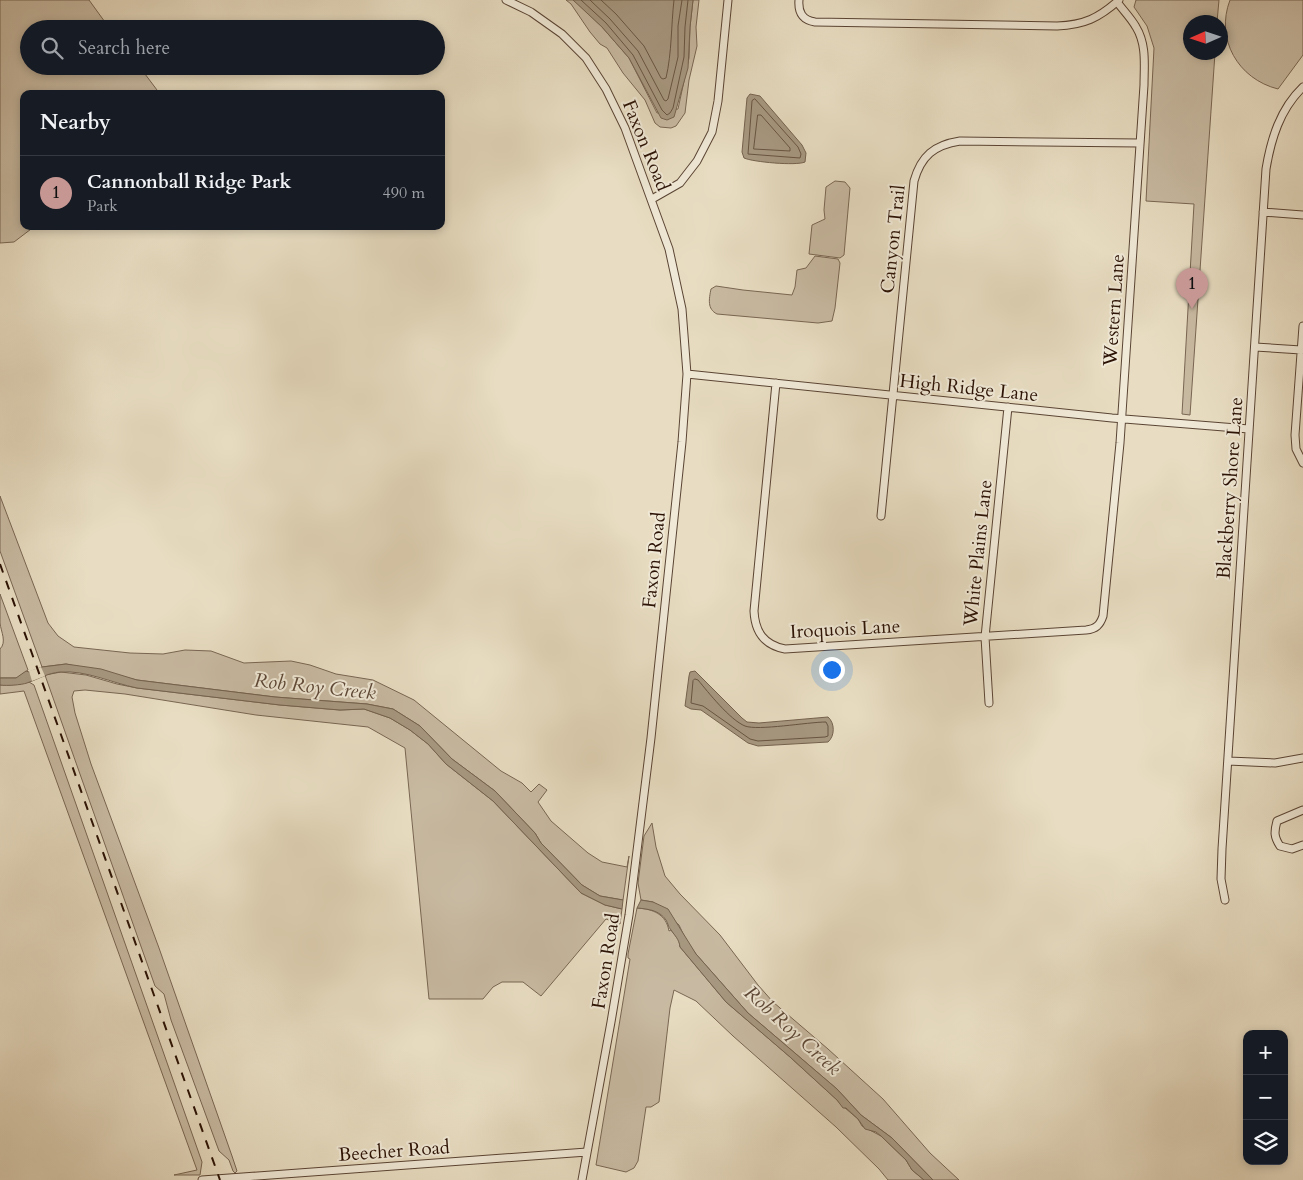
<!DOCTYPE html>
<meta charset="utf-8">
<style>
body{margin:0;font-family:Cardo,serif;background:#20242c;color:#f1f3f6}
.controls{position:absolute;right:15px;bottom:15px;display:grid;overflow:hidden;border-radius:10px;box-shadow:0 2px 8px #0003}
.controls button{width:45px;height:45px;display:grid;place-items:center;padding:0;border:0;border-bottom:1px solid #363941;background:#171b24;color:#f1f3f6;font:25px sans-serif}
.compass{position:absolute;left:1183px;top:15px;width:45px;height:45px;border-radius:50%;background:#171b24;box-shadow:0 2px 8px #0003;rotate:267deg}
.you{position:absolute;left:831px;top:669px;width:18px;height:18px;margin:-12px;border:4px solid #fff;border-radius:50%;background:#1a73e8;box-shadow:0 0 0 8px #1a73e833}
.badge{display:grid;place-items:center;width:32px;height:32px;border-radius:50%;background:#c59692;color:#111;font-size:16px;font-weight:700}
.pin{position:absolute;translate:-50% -41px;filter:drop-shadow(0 1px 2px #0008)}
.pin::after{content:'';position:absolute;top:26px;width:18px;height:15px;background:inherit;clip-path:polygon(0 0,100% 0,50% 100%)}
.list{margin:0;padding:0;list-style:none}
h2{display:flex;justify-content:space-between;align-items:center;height:65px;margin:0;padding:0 20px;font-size:21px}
h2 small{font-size:16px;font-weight:400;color:#9ea1a6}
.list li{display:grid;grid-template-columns:32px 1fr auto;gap:15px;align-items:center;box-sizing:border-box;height:75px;padding:0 20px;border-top:1px solid #363941}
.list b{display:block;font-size:19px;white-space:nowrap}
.list p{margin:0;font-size:16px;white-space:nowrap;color:#9ea1a6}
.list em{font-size:16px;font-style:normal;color:#9ea1a6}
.icon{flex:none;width:28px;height:28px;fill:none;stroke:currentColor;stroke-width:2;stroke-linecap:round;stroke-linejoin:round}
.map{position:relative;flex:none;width:1303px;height:1180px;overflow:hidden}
.search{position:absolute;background:#171b24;box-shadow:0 2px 8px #0003;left:20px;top:20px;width:425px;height:55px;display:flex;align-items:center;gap:12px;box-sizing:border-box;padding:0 18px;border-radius:28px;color:#9ea1a6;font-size:19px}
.panel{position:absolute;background:#171b24;box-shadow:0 2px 8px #0003;left:20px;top:90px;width:425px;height:140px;border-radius:10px}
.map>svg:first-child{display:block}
.green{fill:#c8baa2;stroke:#796653}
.water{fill:#a79881;stroke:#75624f}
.pier{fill:#e8ddc2}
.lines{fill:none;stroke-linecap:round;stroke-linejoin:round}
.shore{stroke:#685442;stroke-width:1}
.street-casing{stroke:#5a4434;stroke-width:9}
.street{stroke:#f0e9d7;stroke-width:7}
.rail{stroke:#2a1104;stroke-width:2;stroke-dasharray:9 9;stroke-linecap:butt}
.labels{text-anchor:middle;stroke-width:4;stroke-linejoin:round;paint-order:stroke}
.street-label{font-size:19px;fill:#2a1104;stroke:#f0e9d7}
.water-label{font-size:20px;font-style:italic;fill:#5c4736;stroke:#f0e9d7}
</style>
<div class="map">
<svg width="1303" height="1180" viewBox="0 0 1303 1180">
<rect width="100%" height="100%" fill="#e8ddc2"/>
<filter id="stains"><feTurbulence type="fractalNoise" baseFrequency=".004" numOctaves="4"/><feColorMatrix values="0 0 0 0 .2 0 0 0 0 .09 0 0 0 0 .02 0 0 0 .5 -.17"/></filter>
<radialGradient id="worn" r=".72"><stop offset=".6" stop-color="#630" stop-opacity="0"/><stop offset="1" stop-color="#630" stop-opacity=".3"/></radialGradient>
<!-- green -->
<path class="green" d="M0,0H89L110,29H29V66H139L160,94H24V226H35L14,242L0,243Z
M566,0H573L576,2L602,27L629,58L657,113L678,109L689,58L690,27L693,0H699L696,27L697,46L689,80L685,113L676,126L671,128L660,127L655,123L645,100L623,73L607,48L600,44L590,32L571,4Z
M1136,0H1219L1217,22H1190V52L1215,53L1190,415L1182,414L1194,204L1146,201L1154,48L1147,26L1134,7Z
M1230,0H1303V55L1278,89C1238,79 1215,39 1230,0Z
M835,181L845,182L850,188L844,255L840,258L809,254L812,225L825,219L824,210L826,187Z
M815,256L838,259L840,263L835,308L832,321L818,323L717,314C707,309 709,299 711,289L716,286L743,290L792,295L795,287L797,270L806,268Z
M0,496L48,623L58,636L74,647L130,653L163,654L185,650L211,651L244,663L291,661L310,665L336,674L373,680L414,700L501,771L522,783L531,792L539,784L547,790L538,802L551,821L588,853L602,862L627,867L629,856L623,900L600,896L582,885L541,843L535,833L495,791L452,759L420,726L393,709L367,704L275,697L137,680L66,664L42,667L0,551Z
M0,594L28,670L17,678H0V649C7,642 1,632 0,623C0,614 0,604 0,594Z
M61,672L86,675L117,684L137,688L280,705L340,710L364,709L390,718L410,730L428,744L446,764L493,801L581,893L605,905L622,909L620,924L606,919L541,996L523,982H502L493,987L483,999H429L405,748L368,727L256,715L125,694L85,690L74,691L72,697L75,713L91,764L159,948L232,1156L237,1171L235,1173L233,1171L229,1160L219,1151L171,1020L164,994L155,986L46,678L45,675Z
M29,682L34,685L202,1162L200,1175H174L197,1170L24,691L0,694V685Z
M652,823L656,847L665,876L680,894L720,935L758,985L773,1002L828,1049L883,1099L930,1153L959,1180H933L892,1138L861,1115L837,1089L748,1013L696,954L687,942L679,925L653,902L641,900L638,883L644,836Z
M637,908C653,909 666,914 669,931L671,930L679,940L680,947L726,1002L790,1057L837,1100L843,1107L845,1108L858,1119L862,1126L881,1136L906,1160L912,1170L924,1180H888L879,1169L836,1127L733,1036L696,1001L674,990L670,1008L659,1102L651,1107H646L638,1161L634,1168L626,1172L596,1165L630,959L628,958V954Z"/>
<!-- water -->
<path class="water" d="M573,0H693L690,27L688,68L674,117L667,120L661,118L629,58L602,27Z
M750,94L760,96L802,145L806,153L805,162C796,166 753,162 744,158L742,152L747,98Z
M66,664L101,669L137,680L275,697L367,704L393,709L420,726L452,759L495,791L535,833L541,843L582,885L600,896L623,900L622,909L605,905L581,893L493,801L446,764L428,744L410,730L390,718L364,709L340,710L280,705L137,688C112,683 86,670 60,672C48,673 38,679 27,683C21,685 7,686 0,685V678H16L26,671L29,672L42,667Z
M695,671L742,718L747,722L759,723L828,717C835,723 835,736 828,742L758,746L748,743L701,710L691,709L685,706L689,676L690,672Z
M641,900L653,902L668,909L696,954L748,1013L837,1089L861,1115L892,1138L933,1180H924L912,1170L906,1160L881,1136L876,1132L865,1129L858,1119L846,1108H843L837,1100L790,1057L726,1002L680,947C679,939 675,936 671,930C668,927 668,923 666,920C659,910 648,909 637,908Z"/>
<!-- pier -->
<path class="pier" d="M41,667L45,676L32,681L29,671Z"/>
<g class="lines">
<!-- shore -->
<path class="shore" d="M581,0L606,23L633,55L662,110L667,115L670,113L673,108L684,57L685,27L688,0
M590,0L610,19L638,51L664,100L666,101L668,99L678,57V26L682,0
M601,0L616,14L644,46L661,78L663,79L666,78C672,52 671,26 674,0
M755,99L798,147L801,154L800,158L748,154L752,101Z
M758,115H761L790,148V151L754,149Z
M695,679L698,680C708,692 730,720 745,726C758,731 808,722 826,722L828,726V736L825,737L758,741L750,739L703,706L691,703L693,681Z"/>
<defs>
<path id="street" d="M506,0L531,12L562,34L586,58L606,89L625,128L669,249L682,309L687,374L682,442L651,738L629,915L611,1022L582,1180
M799,0C798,12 802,20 815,22L1057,26C1084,25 1099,18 1119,0
M652,199L680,183L697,161L712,132L718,101L728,0
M1263,212L1303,215
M1303,326L1295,435L1296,449L1303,463
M1255,347L1301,350
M687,374L1112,418L1249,429
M776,383L754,611C755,632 764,645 785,649L1086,630C1096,629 1100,625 1103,616L1120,443L1144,85C1144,66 1147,45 1136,27C1131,18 1123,10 1117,2
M881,516L914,181C921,156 934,145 960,141L1139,143
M989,703L985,637L1008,407
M1228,761L1275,763L1303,758
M1303,810L1277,821C1274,832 1274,837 1280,846L1292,849L1303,845
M1225,900L1221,879L1222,849L1266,169C1271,139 1280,109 1303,87
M202,1180L587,1152"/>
</defs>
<!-- street casing -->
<use href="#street" class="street-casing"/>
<!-- street -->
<use href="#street" class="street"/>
<!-- rail -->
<path class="rail" d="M0,564L220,1180"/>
</g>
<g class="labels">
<!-- street labels -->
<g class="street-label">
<text transform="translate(647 145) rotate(68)" y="7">Faxon Road</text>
<text transform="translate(892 239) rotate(-84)" y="7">Canyon Trail</text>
<text transform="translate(1113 310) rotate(-86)" y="7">Western Lane</text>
<text transform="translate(969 387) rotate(6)" y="7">High Ridge Lane</text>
<text transform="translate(1229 488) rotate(-86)" y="7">Blackberry Shore Lane</text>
<text transform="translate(977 553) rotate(-84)" y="7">White Plains Lane</text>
<text transform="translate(653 560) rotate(-84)" y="7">Faxon Road</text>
<text transform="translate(845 628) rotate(-3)" y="7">Iroquois Lane</text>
<text transform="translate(605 961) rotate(-81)" y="7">Faxon Road</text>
<text transform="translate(394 1150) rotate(-4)" y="7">Beecher Road</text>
</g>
<!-- water labels -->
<g class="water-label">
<text transform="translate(315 686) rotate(6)" y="7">Rob Roy Creek</text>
<text transform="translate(793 1030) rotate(42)" y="7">Rob Roy Creek</text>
</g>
</g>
<rect width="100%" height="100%" filter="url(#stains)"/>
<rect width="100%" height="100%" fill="url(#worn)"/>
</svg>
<div class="controls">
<button>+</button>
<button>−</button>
<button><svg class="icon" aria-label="layers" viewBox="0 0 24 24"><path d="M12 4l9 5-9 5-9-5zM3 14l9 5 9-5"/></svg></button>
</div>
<svg class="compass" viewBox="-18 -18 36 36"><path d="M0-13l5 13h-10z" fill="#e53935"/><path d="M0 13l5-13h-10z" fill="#9ea1a6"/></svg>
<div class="you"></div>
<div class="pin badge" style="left:1192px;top:309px">1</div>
<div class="search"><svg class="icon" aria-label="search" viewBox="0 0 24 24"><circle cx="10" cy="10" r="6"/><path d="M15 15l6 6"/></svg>Search here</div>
<section class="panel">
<h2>Nearby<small></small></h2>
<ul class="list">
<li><span class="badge">1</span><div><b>Cannonball Ridge Park</b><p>Park</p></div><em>490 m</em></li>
</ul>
</section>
</div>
